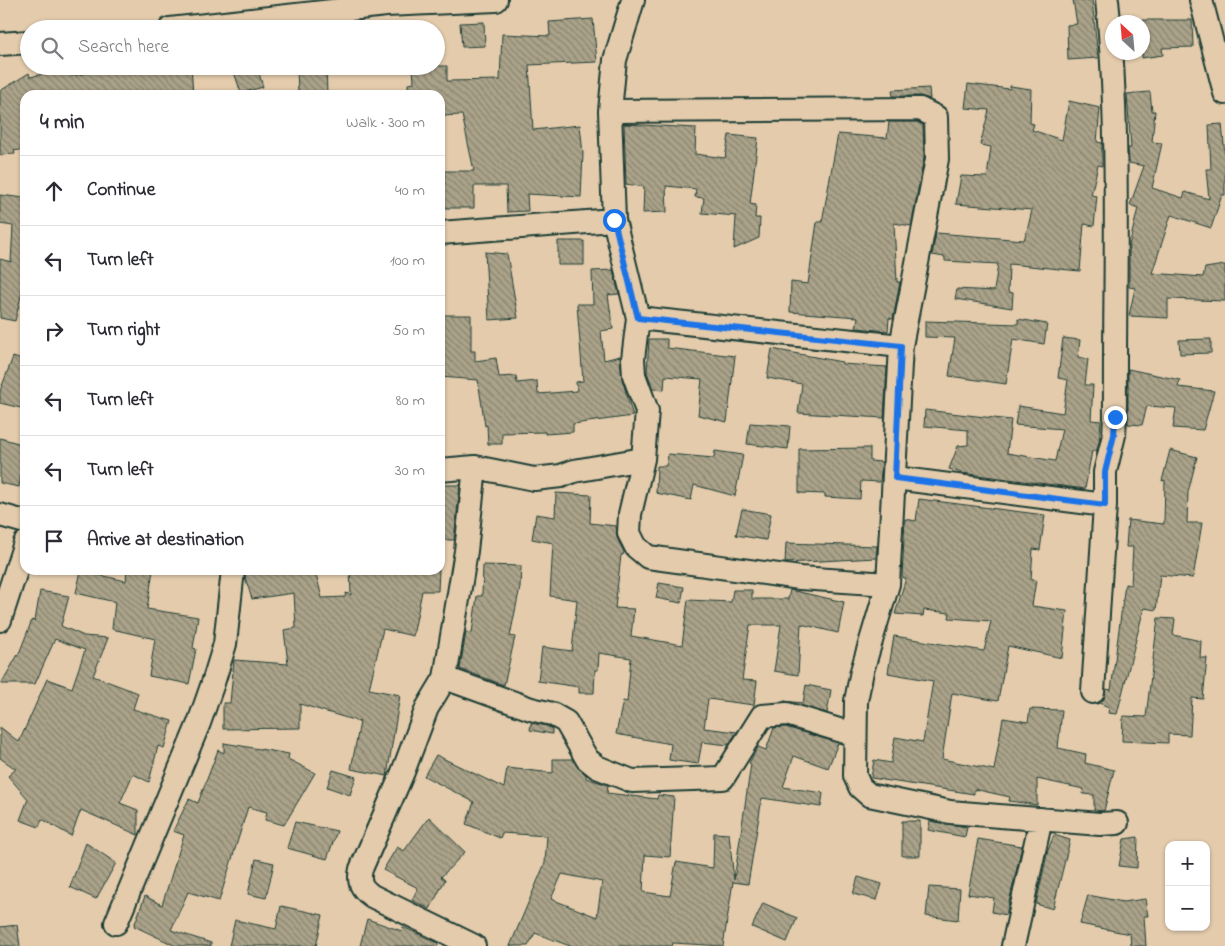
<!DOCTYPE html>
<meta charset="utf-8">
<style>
body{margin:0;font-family:"Indie Flower",sans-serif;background:#f2f2f3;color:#2b2b33}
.controls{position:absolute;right:15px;bottom:15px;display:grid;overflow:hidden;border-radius:10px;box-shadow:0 1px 4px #0004}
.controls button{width:45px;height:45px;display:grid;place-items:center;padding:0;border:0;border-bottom:1px solid #e1e1e2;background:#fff;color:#2b2b33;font:25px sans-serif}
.compass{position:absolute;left:1105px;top:15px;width:45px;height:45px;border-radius:50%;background:#fff;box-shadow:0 1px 4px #0004;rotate:334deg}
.stop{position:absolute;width:15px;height:15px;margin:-11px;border:4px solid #1a73e8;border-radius:50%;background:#fff}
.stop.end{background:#1a73e8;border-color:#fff;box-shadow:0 1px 5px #0008}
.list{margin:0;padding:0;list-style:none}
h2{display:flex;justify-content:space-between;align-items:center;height:65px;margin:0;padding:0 20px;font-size:21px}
h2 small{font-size:16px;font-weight:400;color:#7c7c81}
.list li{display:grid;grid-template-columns:32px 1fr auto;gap:15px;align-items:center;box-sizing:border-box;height:70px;padding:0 20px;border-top:1px solid #e1e1e2}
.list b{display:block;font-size:19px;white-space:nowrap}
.list em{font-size:16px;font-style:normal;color:#7c7c81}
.icon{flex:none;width:28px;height:28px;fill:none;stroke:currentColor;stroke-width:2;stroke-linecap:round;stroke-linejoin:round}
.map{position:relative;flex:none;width:1225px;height:946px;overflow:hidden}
.search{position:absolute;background:#fff;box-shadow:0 1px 4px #0004;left:20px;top:20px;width:425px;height:55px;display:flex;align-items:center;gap:12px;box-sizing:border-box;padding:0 18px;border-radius:28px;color:#7c7c81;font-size:19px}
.panel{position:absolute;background:#fff;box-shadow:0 1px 4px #0004;left:20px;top:90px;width:425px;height:485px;border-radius:15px}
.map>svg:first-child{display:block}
.building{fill:url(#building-back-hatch);stroke:#1f3d34;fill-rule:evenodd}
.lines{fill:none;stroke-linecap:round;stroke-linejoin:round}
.minor-casing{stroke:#1f3d34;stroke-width:26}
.minor{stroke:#e3cbac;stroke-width:22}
.route{stroke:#1a73e8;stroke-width:6}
</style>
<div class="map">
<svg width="1225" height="946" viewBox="0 0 1225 946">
<defs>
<pattern id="building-back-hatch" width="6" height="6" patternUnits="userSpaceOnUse" patternTransform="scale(1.25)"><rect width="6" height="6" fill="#aaa289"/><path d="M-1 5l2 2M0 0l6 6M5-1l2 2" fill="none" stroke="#8a8571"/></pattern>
</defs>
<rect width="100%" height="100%" fill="#e3cbac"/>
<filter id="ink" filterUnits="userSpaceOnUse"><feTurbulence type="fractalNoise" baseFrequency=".02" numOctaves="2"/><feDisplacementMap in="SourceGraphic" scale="10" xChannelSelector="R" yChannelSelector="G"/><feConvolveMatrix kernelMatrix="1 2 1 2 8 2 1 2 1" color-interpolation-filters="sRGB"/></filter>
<g filter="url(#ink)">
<!-- building -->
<path class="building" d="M1073,0H1092L1098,58L1068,60L1067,25L1077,24Z
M593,19L597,62L529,65L533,130L580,125L583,154L581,197L527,194L528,211L507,212L506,186H474V208H445L444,171H474L462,115L440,116V95H408V84L414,83L413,66H447V81L500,80L502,34L550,36L549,22Z
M1142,20H1192L1193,47L1162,48L1163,55L1142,58Z
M484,22L485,46L462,47L460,23Z
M102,66H191L193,95H25V149L14,151L15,154L0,155V91L29,73L30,77L69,68L71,76L103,70Z
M232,66H257L263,87L241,93Z
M297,66H326L327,94L298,95Z
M968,84L1010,89V86L1031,89L1030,123L1034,124L1032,130L1062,140L1069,101L1100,108L1097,142L1102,143V166L1098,165L1091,195L1097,196L1094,226L1084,224L1080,271L1009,264L1008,292L1013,293L1012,308L955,299L957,289L994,291L998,264L945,261V257L932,255L936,233L1024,240L1028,227L1032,210L956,204L961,176L987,177L991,147L980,145L989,110L965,108Z
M929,88L930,99L920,96H893L892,90Z
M1150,92L1152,111H1155L1152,142L1162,143L1152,188L1183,198L1185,192L1209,199L1206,169H1211L1209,125L1222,124L1225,155V195H1222L1211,228L1171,215L1152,273L1203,277L1205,268L1225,265V301L1168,299V318L1129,316L1135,288L1129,287V246L1138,208L1130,205L1144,166L1129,163L1128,148H1131L1127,94Z
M889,122H917L923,125L924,158L911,226L894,223L897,282H900L893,319L889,318L888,331L856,328L858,317L790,312L791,282L808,284L817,222H822L838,134L887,138Z
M624,124L696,128L695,154L725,158L729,135L758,138L750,204L756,205L755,218H760L759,238L734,249L736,216L702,213L704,198L695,197L696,189L666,186L667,212L643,213L644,187L626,184Z
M0,195L25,198V288H23L15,321L0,318V259L11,262L13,226L0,224Z
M558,241H584V265H558Z
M485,252L507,254L518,318L489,320Z
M613,270L619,294L608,295L613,329L601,331L604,360L620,356L622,379L633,416L573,424V432L545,434V432L502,433V444H488L487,425L485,426L478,380L440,377V315H471V351H475V361L496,358L499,377L516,376L517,383L537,381L538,394L577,391L576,382L583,381L577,304H593L592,271Z
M1018,319L1047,324L1044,344L1013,339L1006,384L949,376L955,338L925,337V321L1018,324Z
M1063,338L1080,340L1078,357L1088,359L1085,385H1093L1091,420L1101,421L1099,442L1096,452L1092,451L1085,489L962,473L949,469L958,446L968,445V430L924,426L925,410L1011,420L1007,453L1055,461L1062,429L1015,425L1018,406L1063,413L1068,380L1058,378Z
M649,339H667V348L735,356L727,422L698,415L702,379L665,376L664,390L653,389L647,372Z
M1211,339V353L1180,354L1179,340Z
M772,349L842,362V364L887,367L884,418L798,413L802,384L767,378Z
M13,357L25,361V409L0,403V391Z
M1128,369L1180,380L1178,387L1214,391L1203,430L1173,428L1176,408L1147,406L1142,425L1128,424Z
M750,423L790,426L788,449L747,444Z
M0,438L25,445V461L23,460L19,487L0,483Z
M870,448V461L882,462L880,482L861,481L860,499L825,497V494L799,493V449Z
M1170,450L1197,457L1188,492L1187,523H1202L1193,578L1160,575L1156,610L1144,608L1117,714L1108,713L1109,707L1099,703L1104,699L1106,689L1111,690L1125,584L1131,585L1133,547H1126L1128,520L1164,524L1165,480L1162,481Z
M715,451L743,455L735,496L694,485L691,500L656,493L657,466H666L668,454L714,458Z
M442,485H460L454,540H441Z
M556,493L591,495L590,523L616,526L617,538L624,552L623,555H621L615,608L634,609L631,636L682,645L688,600L731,602L733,590H752V599H788L790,590L844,602L838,633L801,624L798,675L774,671L781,625H750L742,680L757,681L754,705L708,699L704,728L737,732L728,745L702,742L698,764L669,760L671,744L616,734L623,701L627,702L631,658L599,653L598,670H595L594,693H579V687L538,681L542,647L572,651L577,600L550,596L553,543L532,539L536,514L555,517Z
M919,499L1045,515L1040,550L1033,549L1031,580H1036L1032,606L1067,611L1062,658L1008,646L998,701L952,693L942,759L994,770L1003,718L1028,722L1030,709L1062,710L1058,748L1086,754L1085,763L1114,770L1104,811L1094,810V795L1083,794L1084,789L1037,779V805L1009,801L1010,797L974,789V794L871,778L874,760L891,763L895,737L923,742L933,681L888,673L894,636L984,651L991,621L949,618L950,613L924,610L923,616L895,614L906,578L902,577L905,519L916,521Z
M742,509L771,514L766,540L736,535Z
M786,543L877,546L876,558L785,563Z
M483,565L521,566L520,587L510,636L515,637L504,685L460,669L466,632L472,633L477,596H482Z
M127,570H153L147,609L198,617L193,648L196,649L189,684L149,676L155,639L112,629L115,602L76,593L81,571L126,581Z
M246,570H315L322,598L345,597L346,593L351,595L350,570H439L438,591H422L413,636L383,629L369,689L400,695L387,776L351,769L360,722L300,704V728L223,729V703H230L234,660L288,664L284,630L296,628L294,593L252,599L245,577Z
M659,583L684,587L681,603L656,598Z
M40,591L69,596L61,626L84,636L108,638L93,676L138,693L133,709L172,721L164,748L158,746L149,782L133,774L120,803L138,810V835L81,810L71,836L42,819L39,827L20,820L28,799L8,776L16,769L0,758V727L19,742L47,679L72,688L85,650L55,639L35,684H1L20,651L32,620L35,621Z
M1158,618L1175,619L1173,635L1201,641L1200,658H1207L1203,699L1192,698L1190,735L1168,734V743L1122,741L1123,716L1146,717Z
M806,685L831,690L827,713L784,701L803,703Z
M531,723L547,726L552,729V734L530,730Z
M786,727L838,743L828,768L794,756L783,787L823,793L821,807L762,798L748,884L733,882L723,946L673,943L672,946H570L535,933L528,946H510L545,863L547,836L502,833L500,838L466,824L474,802L424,776L436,755L504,788L507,768L553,773V759H572L586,775V778L608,785L607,793L657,799L658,795L674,797L670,857L645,855L643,892L670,896L676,862L713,868L714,833L729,834L734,880L751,764L749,763L758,747L766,750L774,728ZM562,874L602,882L597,917L551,899Z
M224,743L289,754L288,759L315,773L284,825L265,820L267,812L248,807L219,901L188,892L171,930L211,943V946H176L134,926L145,896L162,905L184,835L173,831L189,799L198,803L218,750L224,753Z
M333,770L356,777L350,795L327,787Z
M429,817L465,852L441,877L445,880L430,909L412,900L418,888L383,870L397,847L404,851Z
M902,821H920V856H902Z
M930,821L967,827L965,837L928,830Z
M295,822L337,831L327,859L287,848Z
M1054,835L1070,840L1053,909L1036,904L1048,850Z
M1138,837L1137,868L1119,866L1124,839Z
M978,839L1022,846L1006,915L992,912L994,898L968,894Z
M86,843L116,863L96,899L70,887Z
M256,859L274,863L266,898L248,894Z
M858,877L882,884L877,900L853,894Z
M929,887L960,889L958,920L926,916Z
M1088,895L1123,902L1145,899L1148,916H1144L1146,946H1131L1130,934L1080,924Z
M763,903L797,918L787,942L752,927Z
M281,906L323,915L316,946H229L235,920L276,929Z
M367,919L402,931L403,927L438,943V946H360Z
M17,925L20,946H0V927Z"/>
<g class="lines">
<defs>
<path id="minor" d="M633,0L615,60L610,111L614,220L638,318L633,359L634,375L647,411L643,459L630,514L629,533L636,547L648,557L800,578L888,584
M1201,0L1225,93
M170,29L386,5L496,0
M0,44L29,42
M610,111L920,109L936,117L937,159L901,346L888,584L862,671L856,701L855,776L860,787L869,795L950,812L1100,824L1117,823
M440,233L614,220
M638,318L901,346
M440,470L475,467L534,479L561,476L574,471L643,459
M895,478L1105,505
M0,515L25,522
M0,620L25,543
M445,678L531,709L552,714L566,722L587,759L597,767L632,781L723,778L762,716L787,714L855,735
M1093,692L1105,505V472L1114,435L1115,417C1114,279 1121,138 1107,0
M116,923L199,723L213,683L225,644L233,570
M474,946L372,896C361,888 358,882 361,869L403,772L427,708L445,678L466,551L475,467
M1013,946L1041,819"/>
</defs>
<!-- minor casing -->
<use href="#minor" class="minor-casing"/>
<!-- minor -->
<use href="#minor" class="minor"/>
</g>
</g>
<g class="lines" filter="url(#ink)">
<!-- route -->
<path class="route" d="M614,220L638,318L901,346L895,478L1105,505V472L1114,435L1115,417"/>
</g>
</svg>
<div class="controls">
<button>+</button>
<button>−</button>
</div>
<svg class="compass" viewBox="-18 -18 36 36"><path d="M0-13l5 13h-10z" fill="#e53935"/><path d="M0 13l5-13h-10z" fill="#7c7c81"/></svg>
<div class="stop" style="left:614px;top:220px"></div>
<div class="stop end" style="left:1115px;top:417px"></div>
<div class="search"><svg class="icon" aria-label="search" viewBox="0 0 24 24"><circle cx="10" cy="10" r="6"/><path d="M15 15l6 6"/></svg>Search here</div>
<section class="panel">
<h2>4 min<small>Walk · 300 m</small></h2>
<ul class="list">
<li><svg class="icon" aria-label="ahead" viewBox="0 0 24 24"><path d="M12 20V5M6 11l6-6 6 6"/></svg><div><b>Continue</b></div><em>40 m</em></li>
<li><svg class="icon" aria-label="left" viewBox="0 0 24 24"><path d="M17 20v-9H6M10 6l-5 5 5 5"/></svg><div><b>Turn left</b></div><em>100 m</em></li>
<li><svg class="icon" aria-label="right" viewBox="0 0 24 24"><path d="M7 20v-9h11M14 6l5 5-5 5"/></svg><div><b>Turn right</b></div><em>50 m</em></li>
<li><svg class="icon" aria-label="left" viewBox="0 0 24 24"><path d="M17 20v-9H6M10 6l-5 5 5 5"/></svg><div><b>Turn left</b></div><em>80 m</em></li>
<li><svg class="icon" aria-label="left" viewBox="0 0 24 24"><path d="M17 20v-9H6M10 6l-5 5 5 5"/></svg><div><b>Turn left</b></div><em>30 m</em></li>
<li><svg class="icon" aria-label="arrive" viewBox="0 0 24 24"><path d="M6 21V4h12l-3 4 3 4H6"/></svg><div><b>Arrive at destination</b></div></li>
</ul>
</section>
</div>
